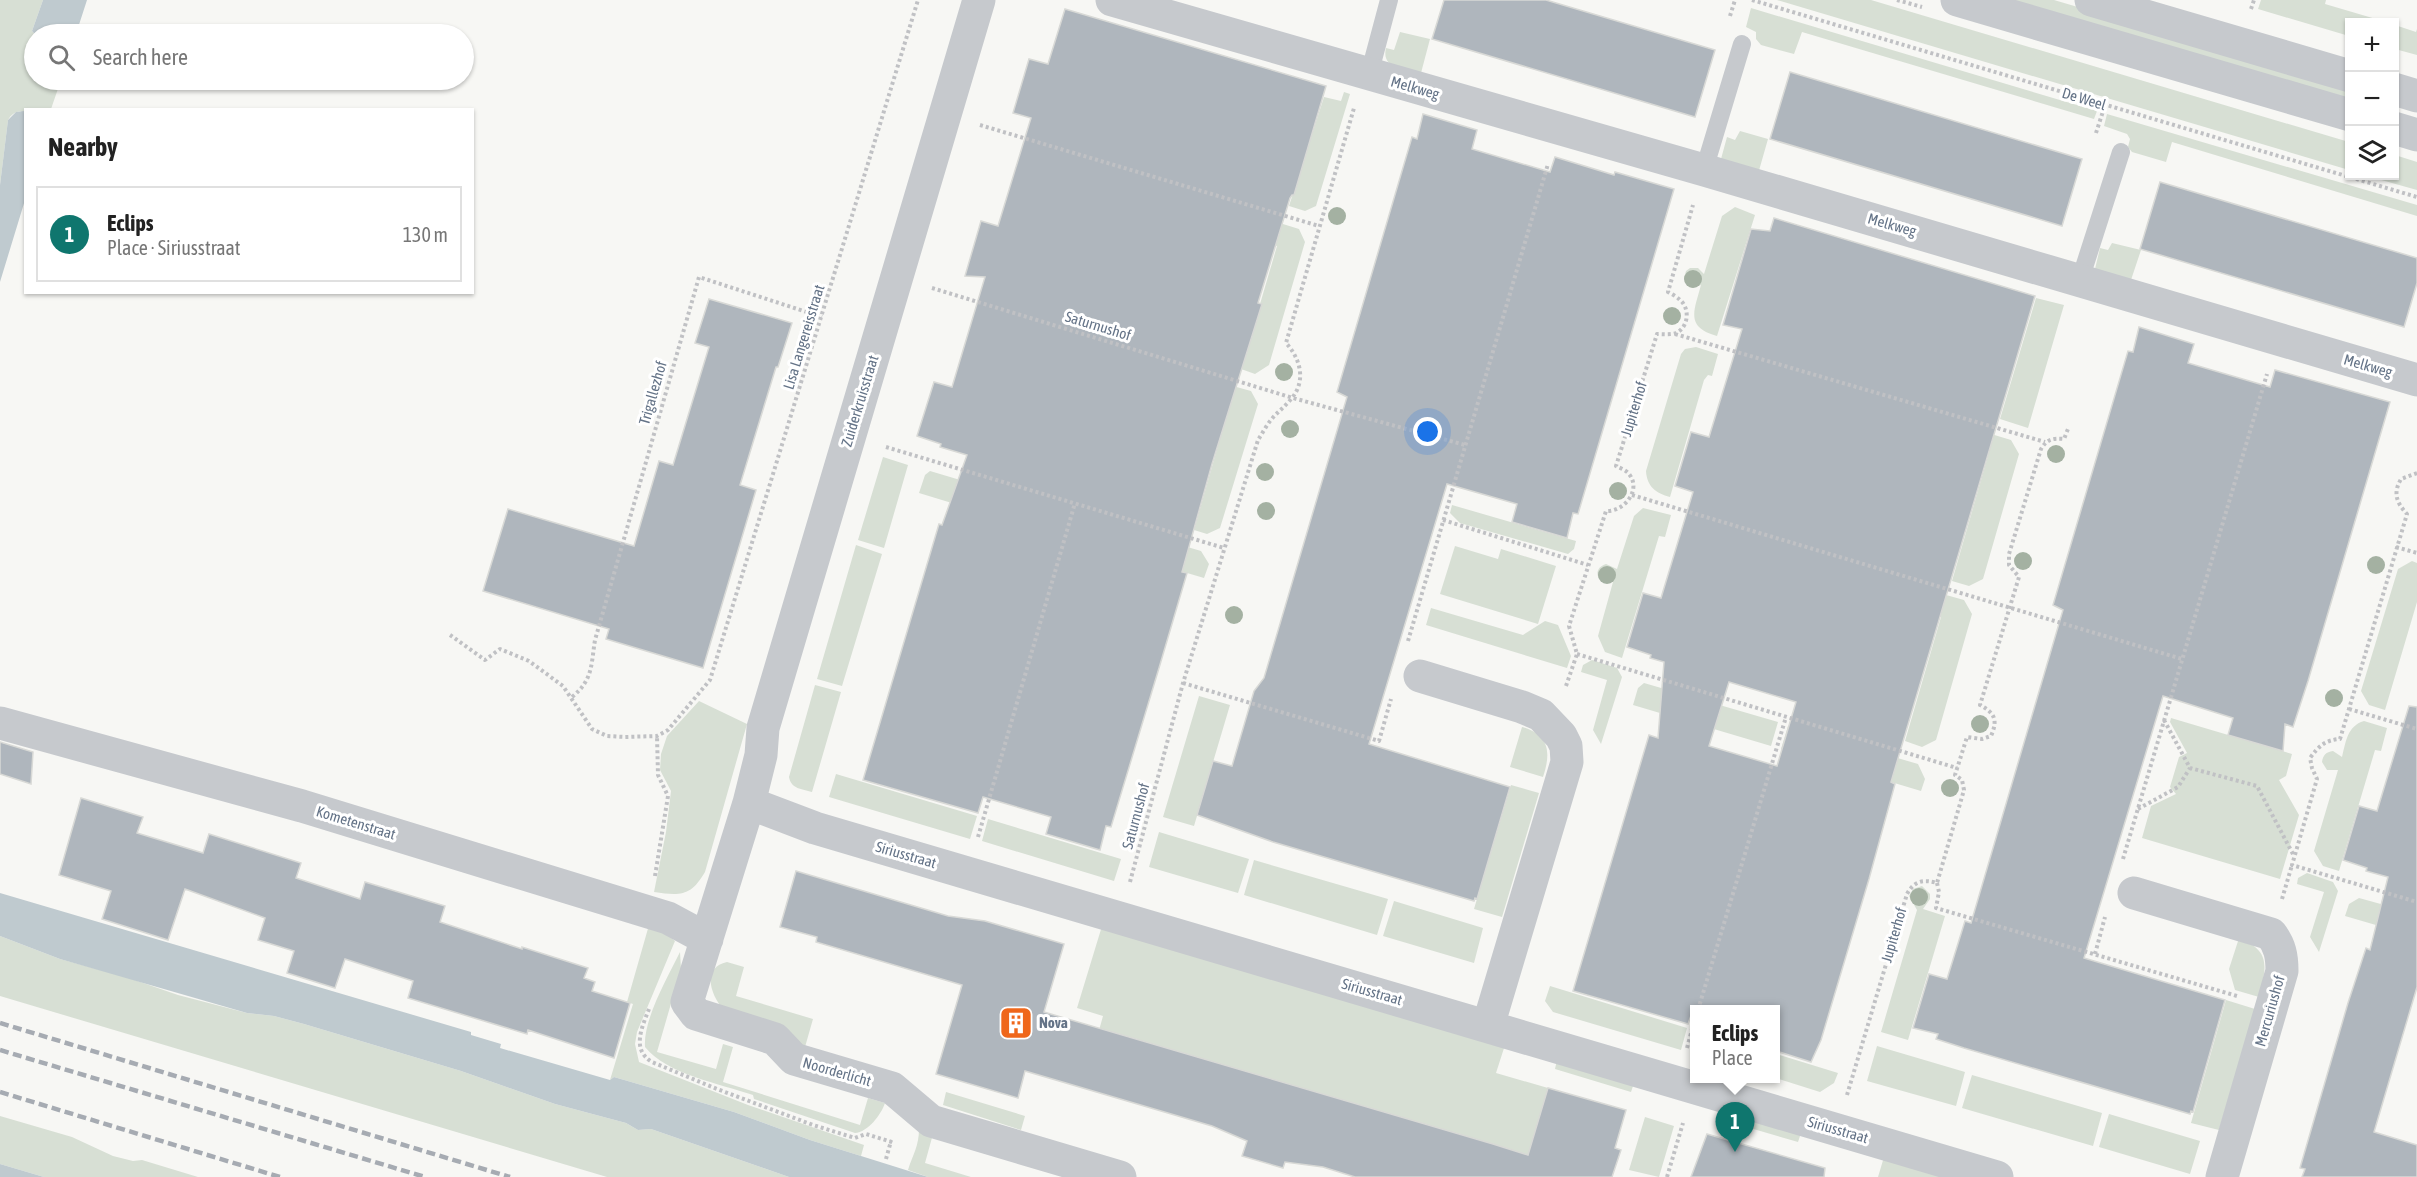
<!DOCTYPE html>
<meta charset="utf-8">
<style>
body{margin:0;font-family:"Asap Condensed",sans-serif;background:#f2f2f2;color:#222}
.controls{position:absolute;right:18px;top:18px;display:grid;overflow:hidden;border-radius:0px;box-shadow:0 2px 4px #0004}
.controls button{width:54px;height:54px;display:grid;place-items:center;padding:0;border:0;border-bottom:2px solid #e0e0e0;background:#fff;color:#222;font:30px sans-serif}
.you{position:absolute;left:1428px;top:432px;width:21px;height:21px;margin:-15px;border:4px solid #fff;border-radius:50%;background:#1a73e8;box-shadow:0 0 0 9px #1a73e833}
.badge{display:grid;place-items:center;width:39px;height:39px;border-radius:50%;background:#0f766e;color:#fff;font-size:20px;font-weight:700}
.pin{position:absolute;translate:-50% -50px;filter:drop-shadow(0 2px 3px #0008)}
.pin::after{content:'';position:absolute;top:32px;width:21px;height:18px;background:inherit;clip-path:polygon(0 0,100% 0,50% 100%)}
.popup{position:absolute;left:1690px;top:1005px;width:90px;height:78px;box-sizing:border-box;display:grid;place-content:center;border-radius:0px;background:#fff;filter:drop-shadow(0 2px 4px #0005);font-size:20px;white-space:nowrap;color:#767676}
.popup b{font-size:22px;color:#222}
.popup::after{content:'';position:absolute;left:50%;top:100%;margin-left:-12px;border:12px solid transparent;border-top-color:#fff}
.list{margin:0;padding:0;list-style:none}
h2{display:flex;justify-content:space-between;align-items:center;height:78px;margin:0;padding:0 24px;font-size:26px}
h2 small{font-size:20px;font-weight:400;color:#767676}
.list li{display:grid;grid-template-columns:39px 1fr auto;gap:18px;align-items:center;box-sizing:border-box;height:96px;margin:0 12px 12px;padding:0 12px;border:2px solid #e0e0e0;border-radius:0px}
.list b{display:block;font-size:22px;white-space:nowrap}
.list p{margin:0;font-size:20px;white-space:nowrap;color:#767676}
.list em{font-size:20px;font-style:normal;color:#767676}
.icon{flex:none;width:33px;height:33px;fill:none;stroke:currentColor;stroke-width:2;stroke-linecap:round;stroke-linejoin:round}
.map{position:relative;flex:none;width:2417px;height:1177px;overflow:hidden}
.search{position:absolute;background:#fff;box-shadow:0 2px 4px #0004;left:24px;top:24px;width:450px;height:66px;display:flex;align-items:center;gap:15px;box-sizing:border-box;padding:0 21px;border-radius:33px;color:#767676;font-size:22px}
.panel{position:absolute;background:#fff;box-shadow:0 2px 4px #0004;left:24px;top:108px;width:450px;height:186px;border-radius:0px}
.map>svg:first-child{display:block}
.green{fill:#d7dfd4}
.water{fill:#bfcacf}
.building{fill:#afb6bd;stroke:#d8d9d6;stroke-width:1.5;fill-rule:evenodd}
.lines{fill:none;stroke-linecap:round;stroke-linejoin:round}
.path{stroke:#c0c1c4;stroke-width:4;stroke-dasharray:3 3;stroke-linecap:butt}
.service{stroke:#c6c9cd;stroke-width:18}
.minor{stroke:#c6c9cd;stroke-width:33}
.tertiary{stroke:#c6c9cd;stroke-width:33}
.rail{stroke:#a6abb2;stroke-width:4.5;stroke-dasharray:9 4.5;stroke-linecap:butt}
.tree{fill:#a4b1a2}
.labels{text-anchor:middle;stroke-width:6;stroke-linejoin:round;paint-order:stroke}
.street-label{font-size:15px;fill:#647387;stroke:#fff}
.poi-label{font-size:15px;font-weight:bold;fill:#647387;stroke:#fff;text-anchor:start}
</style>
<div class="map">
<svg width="2417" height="1177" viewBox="0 0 2417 1177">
<rect width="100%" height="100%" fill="#f7f7f4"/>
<!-- green -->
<path class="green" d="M0,0H43L32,31L35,34L34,80H61L51,109L26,110L25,113C18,109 12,113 8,120L0,185Z
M1777,0H1871L2349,142V170Z
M1991,0H2054L2349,87V106Z
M2261,0H2326L2325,4L2386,22H2350L2349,36L2258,9Z
M1751,8L2097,111L2094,119L1802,32L1794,54L1761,45L1756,39V32L1746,27Z
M2395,25L2416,32L2417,29V55L2395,49Z
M1400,32L1430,39L1421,73C1404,68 1381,69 1386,48L1394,50Z
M1344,92L1350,94L1316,206L1305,211L1289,206L1324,97L1341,101Z
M2107,114L2417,205V216L2172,142L2166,162L2132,152L2128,147L2130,139L2127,134L2104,126Z
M1740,131L1768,139L1758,174L1721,159L1727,137L1735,140Z
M2395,155L2417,162V190L2367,176H2394Z
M1735,207L1755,215L1717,336C1685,327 1694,311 1701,285L1692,288L1687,285L1684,278L1686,271L1690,268H1698L1704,274L1722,216Z
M1260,217L1299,229L1305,242L1269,365L1255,374L1241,369L1277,246L1253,239Z
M2112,243L2141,250L2130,283L2095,269L2100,248L2108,250Z
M2036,298L2064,305L2028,428L2000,419Z
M1696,347L1718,354L1712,376L1708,375L1704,380L1670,497C1656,493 1647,487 1646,471L1681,354L1685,349Z
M1211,380L1251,391L1258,404L1220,528L1207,534L1194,530L1229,407Z
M1968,427L2011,440L2019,454L1983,579L1969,586L1952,581L1988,456L1962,449Z
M883,457L908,465L884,548L858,540Z
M930,471L1067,512L1060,536L919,493L925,475Z
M1452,505L1576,541L1574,549L1568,554L1460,523L1450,513Z
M1643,508L1671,515L1665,537L1659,536L1622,658L1605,652L1598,636L1613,582H1602C1595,576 1596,567 1606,564L1617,569L1634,516Z
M1079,515L1201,551L1209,564L1204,578L1072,539Z
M856,545L882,554L842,686L817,679Z
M1455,546L1498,559L1501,549L1556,566L1538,624L1440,594Z
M2412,561L2417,563V602L2385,710L2369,705L2361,691L2398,569Z
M1921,588L1964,600L1972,614L1936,740L1922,747L1905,741L1941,617L1915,609Z
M1431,608L1523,635L1545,621L1558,625L1571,656L1567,668L1426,625Z
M1592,660L1617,668L1622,677L1601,744L1593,730L1607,680L1581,672L1583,665Z
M1644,683L1778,722L1771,746L1633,705L1638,688Z
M815,685L841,692L812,792C802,789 791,789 789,777Z
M1199,696L1230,705L1194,826L1163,817Z
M699,701L747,724L705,872C691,896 681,896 654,892L666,832L671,791L660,770L661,754L667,736Z
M2171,718L2292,754L2286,776L2279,780L2299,815L2280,879L2142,838L2151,806L2176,794L2170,787L2179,757L2187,753L2170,722Z
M2364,721L2387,728L2381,751L2375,750L2339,871L2323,866L2314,851L2338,770H2327L2322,762C2323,755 2326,752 2333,751L2342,757C2346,742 2347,726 2364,721Z
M1788,726L1918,764L1925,779L1921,791L1781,749Z
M1522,727C1550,735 1551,753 1543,777L1510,767Z
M836,774L977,816L970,839L829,797Z
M1511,785L1539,793L1502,917L1474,909Z
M988,819L1121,859L1114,881L982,841Z
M1159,832L1249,859L1238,893L1149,867Z
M1254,860L1388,899L1377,935L1244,895Z
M2307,873L2333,882L2338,891L2319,952L2310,937L2324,892L2297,884L2298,878Z
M1922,886L1930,894V899L1923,909L1945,916L1908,1040L1881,1032L1917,910L1909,896L1913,889Z
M2359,898L2417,914V937L2345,916L2349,904Z
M1394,901L1483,928L1474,963L1383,936Z
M649,925L669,936L675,941L637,1032L635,1044L639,1062L748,1105L864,1145L861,1156L810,1140L734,1112L614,1077L610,1080L633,1004L627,1002Z
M1102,926L1505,1045L1496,1073L1548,1088L1528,1155L1153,1044L1135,1045L1137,1039L1116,1033L1098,1034L1103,1016L1077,1008Z
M0,936L60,959L126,977L178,995L247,1013L274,1016L304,1024L461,1071L555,1104L626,1123L638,1130L651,1129L789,1177H607L0,996Z
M2239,938C2272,951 2266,968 2259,997L2235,990L2229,969Z
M680,952L681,969L657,1052L716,1069L723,1044L733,1047L723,1082L860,1125L868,1098L885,1103C881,1115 868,1132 855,1133L754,1099L753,1095C721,1084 666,1074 645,1047C643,1019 668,977 680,952Z
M727,962L744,967L736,996L813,1019L805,1047L723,1009C711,995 701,968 727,962Z
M1550,986L1687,1028L1681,1050L1553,1012L1545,1001Z
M2226,1000L2255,1009L2219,1130L2191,1123Z
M1877,1046L1965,1072L1956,1106L1867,1081Z
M1776,1054L1838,1073L1834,1083L1820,1092L1776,1078Z
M1557,1060L1634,1083L1631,1092L1555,1069Z
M1972,1075L2102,1113L2093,1146L1962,1108Z
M946,1092L1025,1116L1021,1130L943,1105Z
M1729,1111L1801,1133L1798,1142L1726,1121Z
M2109,1114L2200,1141L2190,1174L2099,1147Z
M0,1116L72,1137L113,1156L133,1161L142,1160L198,1177H44L0,1164Z
M1645,1117L1674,1126L1659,1177L1629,1170Z
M919,1129L933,1134L925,1163L971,1177H928L908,1170C913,1154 919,1146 919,1129Z
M1884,1157L1950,1177H1878Z"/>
<!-- water -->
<path class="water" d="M43,0H87L76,34H35L32,31Z
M24,111L26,113L25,200L0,282V185L8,120L16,112Z
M0,893L471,1032V1035L501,1044L500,1048L610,1080L614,1077L734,1112L810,1140L928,1177H789L651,1129L638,1130L626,1123L555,1104L461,1071L304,1024L274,1016L247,1013L60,959L0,936Z
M0,1164L44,1177H0Z"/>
<!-- building -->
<path class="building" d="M1444,0H1546L1715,50L1695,117L1432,39Z
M1065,9L1326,86L1294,195H1292L1290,198L1258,303L1262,304L1212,464L1182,572L1187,573L1159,668L1111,827L1106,826L1100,850L1046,834L1051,817L983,797L978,813L863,780L939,524L942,525L967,455L940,447L941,444L917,436L934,382L952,387L985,277L965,276L981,221L998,226L1031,118L1013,113L1029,59L1048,64Z
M1790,72L2082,159L2062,226L1770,139Z
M1423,114L1477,130L1472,149L1550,172L1555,157L1614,175L1615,172L1674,189L1578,514L1573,513L1567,538L1512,522L1517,504L1447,484L1369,744L1510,787L1477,899L1475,898L1474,901L1273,842L1197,815L1213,761L1232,766L1254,691L1264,678L1347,397L1337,392L1412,137L1417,139Z
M2160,182L2417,258V283L2404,327L2140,249Z
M1774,218L2035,296L1891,782L1895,784L1869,879L1821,1040L1811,1062L1776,1051V1010H1693L1688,1024L1573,991L1649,735L1658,738L1664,662L1650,658L1651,655L1627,647L1643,593L1661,598L1693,492L1675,486L1691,432L1709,437L1742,329L1723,325L1751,229L1770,231ZM1729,682L1796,702L1777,766L1709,746Z
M709,299L792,323L778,367H776L740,485L756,490L703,668L606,639L609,629L483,591L508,509L634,546L659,461L673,465L709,347L695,343Z
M2139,327L2194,344L2188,363L2270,387L2275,370L2390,402L2308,681L2293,727L2285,724L2283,751L2228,735L2233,718L2163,696L2084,958L2225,1000L2193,1112L2191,1111L2190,1114L1964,1048L1936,1039L1938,1034L1913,1028L1929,974L1947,979L1965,921L1971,923L2063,610L2053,605L2128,351L2133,352Z
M2409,706L2417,707V987L2374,1132L2417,1145V1177H2302L2305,1169L2300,1168L2348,1003L2366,948L2370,950L2388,877L2366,871L2367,868L2343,860L2359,806L2377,811Z
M0,742L33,752L31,784L0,774Z
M81,798L143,817L137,833L203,853L209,834L301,863L296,878L360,899L365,882L445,906L440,922L522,949V947L588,968L584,978L595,982L592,991L630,1003L614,1058L528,1030L527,1034L408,998L413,981L345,959L335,988L287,973L294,951L258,940L265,918L185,889L168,940L102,919L111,891L59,875Z
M796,871L948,916L985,921L1064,944L1044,1012L1493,1144L1528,1155L1548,1088L1626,1110L1615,1148L1621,1150L1612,1177H1355L1323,1167L1285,1162L1283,1168L1242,1156L1247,1141L1212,1126L1025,1071L1018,1098L936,1074L962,985L816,942L817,937L780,927Z
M1707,1134L1825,1168L1824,1177H1691Z"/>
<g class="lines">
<!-- path -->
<path class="path" d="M1752,0L2417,197
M1897,0L1922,7
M2251,9L2254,0
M1730,16L1735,0
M980,125L1319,226
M2096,133L2105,105
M932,288L1293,398L1465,445
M1675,334L2045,442
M886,447L1224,548
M2417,473L2401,479C2393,493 2396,502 2407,514L2340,739C2325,740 2319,746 2310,758L2312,768L2317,779L2292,865L2417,902
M1632,495L2182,659
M1443,520L1588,565
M2396,547L2417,553
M450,635L485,660L500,649L529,661L563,686L592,729L607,736L625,737L657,736L668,730L710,680L918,0
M1408,641L1548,164
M1577,654L1957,768
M1183,683L1379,741L1391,699
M1566,686L1577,654L1569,626L1606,511C1624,512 1642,490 1629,474C1626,470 1620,468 1616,466L1657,334C1662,334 1671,335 1676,333C1689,327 1690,308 1680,300C1677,297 1672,294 1668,292L1693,205
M572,697C593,680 591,665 595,640L699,277L822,317
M2349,709L2417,729
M2164,720L2190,768L2257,786L2294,856
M2138,809L2178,787L2190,768
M978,837L1075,503
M2123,859L2267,374
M655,876L668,796L658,775L657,736
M1130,882L1183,683L1258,440C1262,434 1266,426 1271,420C1277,412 1285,407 1291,399C1307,381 1300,358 1286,343L1354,108
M1937,883L1939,892L1936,908L2237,996
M2282,899L2292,865
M2095,954L2105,917
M649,1009C642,1027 631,1050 652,1062L717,1089L813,1125L855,1138L866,1134L895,1143
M1698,1010L1786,717
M1687,1048L1694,1022
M1847,1095L1907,894C1914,881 1923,879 1937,883L1964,790L1962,780L1955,775L1967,737L1982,739L1991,736C1998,720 1995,713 1980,705L2019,577L2009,565V554L2041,449C2047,439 2053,438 2064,439L2068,429
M886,1159L891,1141
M1667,1177L1683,1123"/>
<!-- service -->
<path class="service" d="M1369,75L1389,0
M1704,170L1742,44
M2080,280L2121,152"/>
<!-- minor -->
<path class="minor" d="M979,0L763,728L761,755L749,803L687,1002L696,1014L775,1039L794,1059L892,1088L931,1121L1120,1177
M1112,0L1704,170L2417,380
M1420,676L1522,707L1541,715L1561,736L1566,746L1567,762L1488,1026
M0,723L302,806L668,918L707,939
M749,803L815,828L1997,1177
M2134,893L2271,934C2280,946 2282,956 2282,971L2222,1177"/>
<!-- tertiary -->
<path class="tertiary" d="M1957,0L2350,115
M2091,0L2350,76
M2394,89L2417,96
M2394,128L2417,135"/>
<!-- rail -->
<path class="rail" d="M0,1023L510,1177
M0,1050L425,1177
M0,1092L280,1177"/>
</g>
<!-- trees -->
<g class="tree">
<circle cx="1337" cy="216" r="9"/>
<circle cx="1693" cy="279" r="9"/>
<circle cx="1672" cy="316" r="9"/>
<circle cx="1284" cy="372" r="9"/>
<circle cx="1290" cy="429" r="9"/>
<circle cx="2056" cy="454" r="9"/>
<circle cx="1265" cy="472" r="9"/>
<circle cx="1618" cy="491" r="9"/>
<circle cx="1266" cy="511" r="9"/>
<circle cx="2023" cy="561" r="9"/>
<circle cx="2376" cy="565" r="9"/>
<circle cx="1607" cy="575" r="9"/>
<circle cx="1234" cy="615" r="9"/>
<circle cx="2334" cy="698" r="9"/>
<circle cx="1980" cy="724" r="9"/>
<circle cx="1950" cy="788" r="9"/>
<circle cx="1919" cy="897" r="9"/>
</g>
<!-- icons -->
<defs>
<symbol id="building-square" viewBox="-11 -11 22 22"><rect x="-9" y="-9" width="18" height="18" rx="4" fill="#ef671b" stroke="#fff"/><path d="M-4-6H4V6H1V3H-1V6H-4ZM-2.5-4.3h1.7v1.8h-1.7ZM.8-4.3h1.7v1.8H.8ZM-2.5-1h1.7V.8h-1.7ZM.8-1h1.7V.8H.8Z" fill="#fff"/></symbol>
</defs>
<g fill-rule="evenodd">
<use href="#building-square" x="997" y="1004" width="38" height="38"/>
</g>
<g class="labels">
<!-- street labels -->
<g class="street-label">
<text transform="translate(1415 88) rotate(16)" y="5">Melkweg</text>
<text transform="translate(2084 99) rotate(17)" y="5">De Weel</text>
<text transform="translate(1892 225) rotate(16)" y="5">Melkweg</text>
<text transform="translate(1098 326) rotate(17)" y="5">Saturnushof</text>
<text transform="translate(804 337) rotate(-73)" y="5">Lisa Langereisstraat</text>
<text transform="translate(2368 366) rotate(16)" y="5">Melkweg</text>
<text transform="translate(653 393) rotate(-74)" y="5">Trigallezhof</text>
<text transform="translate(860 401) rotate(-73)" y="5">Zuiderkruisstraat</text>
<text transform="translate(1634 409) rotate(-73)" y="5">Jupiterhof</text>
<text transform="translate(1136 816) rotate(-75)" y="5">Saturnushof</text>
<text transform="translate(356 823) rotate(17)" y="5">Kometenstraat</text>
<text transform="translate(906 855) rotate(16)" y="5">Siriusstraat</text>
<text transform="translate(1894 935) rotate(-74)" y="5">Jupiterhof</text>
<text transform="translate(1372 992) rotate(16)" y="5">Siriusstraat</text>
<text transform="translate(2270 1011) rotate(-74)" y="5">Mercuriushof</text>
<text transform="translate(837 1072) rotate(16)" y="5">Noorderlicht</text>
<text transform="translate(1838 1130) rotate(16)" y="5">Siriusstraat</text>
</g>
<!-- poi labels -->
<g class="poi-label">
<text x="1039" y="1028">Nova</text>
</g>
</g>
</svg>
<div class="controls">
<button>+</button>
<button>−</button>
<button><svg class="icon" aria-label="layers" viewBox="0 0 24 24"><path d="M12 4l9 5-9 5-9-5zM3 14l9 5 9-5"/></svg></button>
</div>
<div class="you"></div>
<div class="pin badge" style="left:1735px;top:1152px">1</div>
<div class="popup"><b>Eclips</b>Place</div>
<div class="search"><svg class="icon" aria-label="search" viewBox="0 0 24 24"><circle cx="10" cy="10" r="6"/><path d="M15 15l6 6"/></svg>Search here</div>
<section class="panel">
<h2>Nearby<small></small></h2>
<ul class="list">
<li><span class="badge">1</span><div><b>Eclips</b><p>Place · Siriusstraat</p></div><em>130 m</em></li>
</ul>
</section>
</div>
